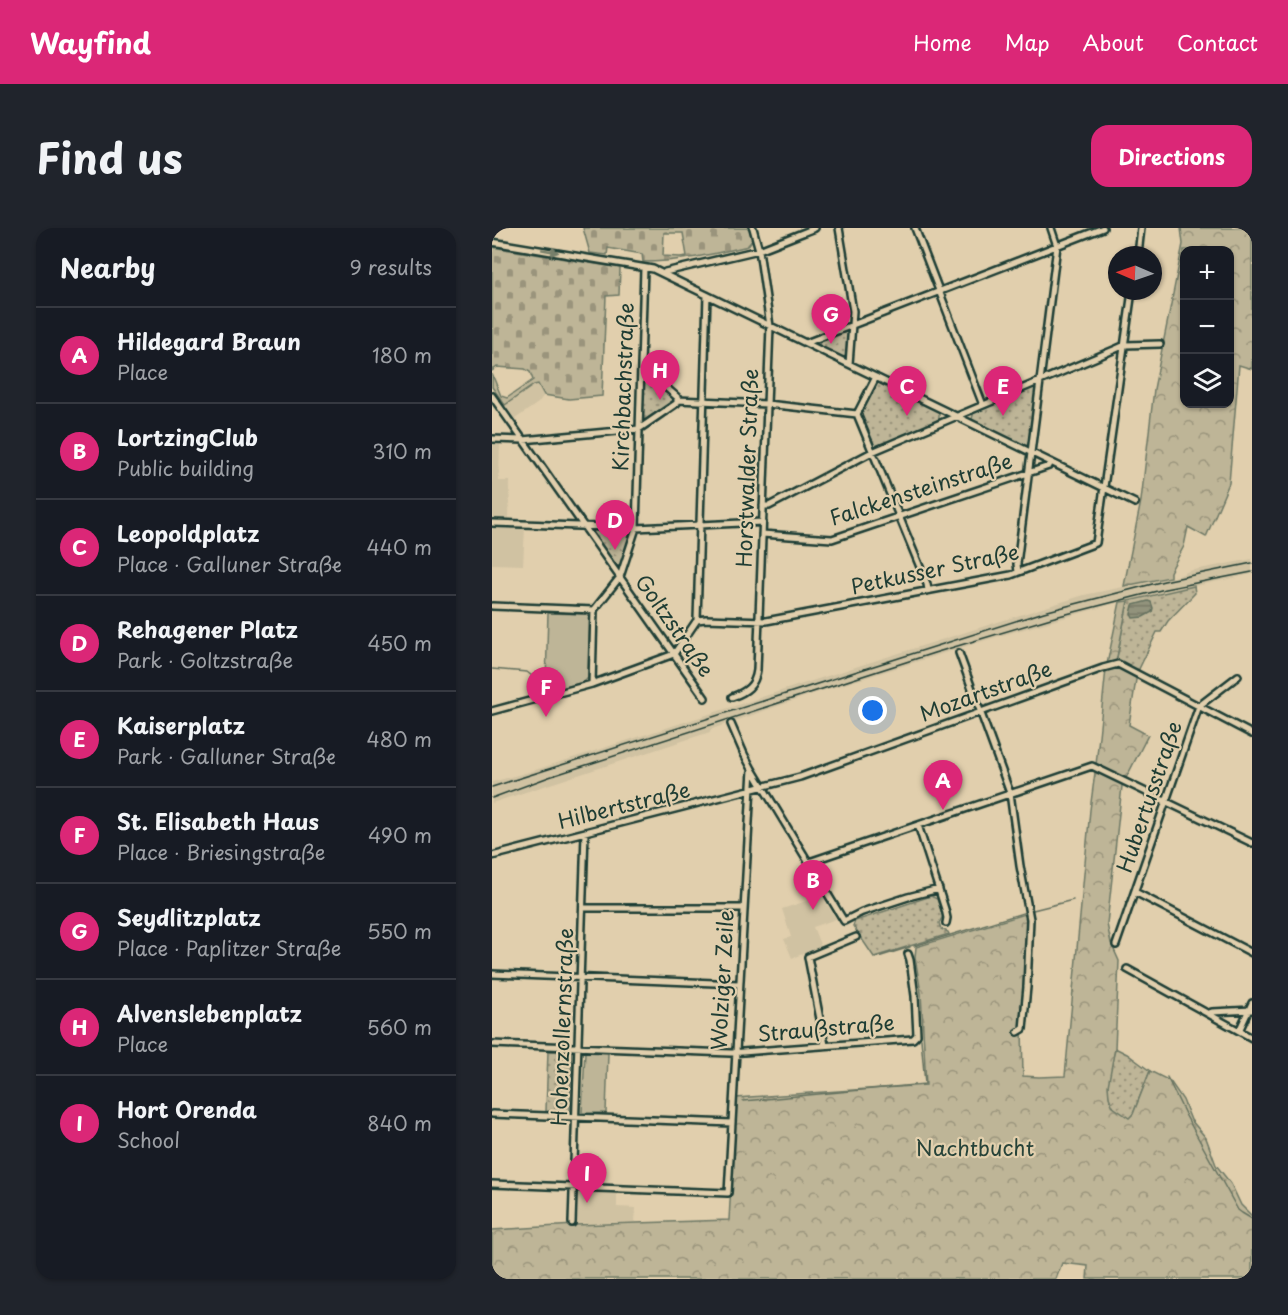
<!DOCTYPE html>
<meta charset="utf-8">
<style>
body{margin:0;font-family:"Playpen Sans",sans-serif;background:#20242c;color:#f1f3f6}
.controls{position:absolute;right:18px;top:18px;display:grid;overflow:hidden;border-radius:12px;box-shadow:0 2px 4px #0004}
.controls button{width:54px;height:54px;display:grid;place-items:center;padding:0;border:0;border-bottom:2px solid #363941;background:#171b24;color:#f1f3f6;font:30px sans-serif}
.compass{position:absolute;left:616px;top:18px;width:54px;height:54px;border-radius:50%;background:#171b24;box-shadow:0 2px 4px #0004;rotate:272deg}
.you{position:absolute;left:381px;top:483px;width:21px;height:21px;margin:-15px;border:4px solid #fff;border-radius:50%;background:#1a73e8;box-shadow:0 0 0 9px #1a73e833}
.badge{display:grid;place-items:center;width:39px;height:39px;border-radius:50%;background:#db2777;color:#fff;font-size:20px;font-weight:700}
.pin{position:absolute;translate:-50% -50px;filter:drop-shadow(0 2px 3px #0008)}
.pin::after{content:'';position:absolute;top:32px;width:21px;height:18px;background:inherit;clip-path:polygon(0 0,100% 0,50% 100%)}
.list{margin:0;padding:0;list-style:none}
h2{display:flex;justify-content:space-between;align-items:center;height:78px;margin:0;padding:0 24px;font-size:26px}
h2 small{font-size:20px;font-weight:400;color:#9ea1a6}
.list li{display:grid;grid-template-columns:39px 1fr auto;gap:18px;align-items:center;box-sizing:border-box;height:96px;padding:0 24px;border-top:2px solid #363941}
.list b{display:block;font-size:22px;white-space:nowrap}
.list p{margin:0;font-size:20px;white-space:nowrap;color:#9ea1a6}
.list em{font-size:20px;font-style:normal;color:#9ea1a6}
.icon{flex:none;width:33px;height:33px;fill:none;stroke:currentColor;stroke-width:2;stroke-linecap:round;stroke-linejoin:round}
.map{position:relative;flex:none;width:760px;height:1051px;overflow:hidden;border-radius:18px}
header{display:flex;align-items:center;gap:36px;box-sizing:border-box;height:84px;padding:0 30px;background:#db2777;color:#fff}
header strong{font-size:28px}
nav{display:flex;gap:33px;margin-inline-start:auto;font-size:21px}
.intro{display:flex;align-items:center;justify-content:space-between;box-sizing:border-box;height:144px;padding:0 36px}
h1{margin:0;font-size:42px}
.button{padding:15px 27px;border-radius:18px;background:#db2777;color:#fff;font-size:21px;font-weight:700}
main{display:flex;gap:36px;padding:0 36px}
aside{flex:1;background:#171b24;border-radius:18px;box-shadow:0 2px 4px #0004}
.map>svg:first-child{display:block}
.built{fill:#d0c2a2}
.grass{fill:url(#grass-dots);stroke:#6e7966;stroke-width:1.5}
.forest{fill:url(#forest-crowns);stroke:#6e7966;stroke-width:1.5;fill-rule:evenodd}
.cemetery{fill:url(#cemetery-stones);stroke:#6e7966;stroke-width:1.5;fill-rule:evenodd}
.garden{fill:#beb597;stroke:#6e7966;stroke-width:1.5}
.water{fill:url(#water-rules);stroke:#64715f;stroke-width:1.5}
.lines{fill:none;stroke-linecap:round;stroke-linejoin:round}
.stream{stroke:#64715f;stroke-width:1.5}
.minor-casing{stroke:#1f3d34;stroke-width:10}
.minor{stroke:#e1cfad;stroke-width:5}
.tram{stroke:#1f3d34;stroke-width:1.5}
.rail{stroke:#1f3d34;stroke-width:1.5}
.oneway{fill:#767f6a}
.labels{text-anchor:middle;stroke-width:4.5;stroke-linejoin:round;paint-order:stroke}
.street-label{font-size:21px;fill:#1f3d34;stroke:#e1cfad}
.park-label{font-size:21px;fill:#274339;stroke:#e1cfad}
</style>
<header>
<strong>Wayfind</strong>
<nav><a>Home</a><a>Map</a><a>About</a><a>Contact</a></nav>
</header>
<div class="intro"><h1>Find us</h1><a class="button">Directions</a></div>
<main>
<aside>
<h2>Nearby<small>9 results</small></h2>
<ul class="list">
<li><span class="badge">A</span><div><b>Hildegard Braun</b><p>Place</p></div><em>180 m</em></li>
<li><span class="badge">B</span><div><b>LortzingClub</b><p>Public building</p></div><em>310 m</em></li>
<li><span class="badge">C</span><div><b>Leopoldplatz</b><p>Place · Galluner Straße</p></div><em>440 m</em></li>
<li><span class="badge">D</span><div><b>Rehagener Platz</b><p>Park · Goltzstraße</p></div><em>450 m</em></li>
<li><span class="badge">E</span><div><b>Kaiserplatz</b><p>Park · Galluner Straße</p></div><em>480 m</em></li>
<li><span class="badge">F</span><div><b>St. Elisabeth Haus</b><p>Place · Briesingstraße</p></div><em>490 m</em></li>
<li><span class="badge">G</span><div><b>Seydlitzplatz</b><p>Place · Paplitzer Straße</p></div><em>550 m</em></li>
<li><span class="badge">H</span><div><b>Alvenslebenplatz</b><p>Place</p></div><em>560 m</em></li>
<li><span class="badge">I</span><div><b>Hort Orenda</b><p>School</p></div><em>840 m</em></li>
</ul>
</aside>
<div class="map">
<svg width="760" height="1051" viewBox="0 0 760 1051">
<defs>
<pattern id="grass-dots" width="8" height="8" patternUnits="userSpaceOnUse" patternTransform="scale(1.5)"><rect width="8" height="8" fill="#beb597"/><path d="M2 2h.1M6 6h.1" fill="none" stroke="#9a947c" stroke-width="1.8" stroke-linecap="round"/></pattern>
<pattern id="forest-crowns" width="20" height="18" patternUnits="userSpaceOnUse" patternTransform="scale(1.5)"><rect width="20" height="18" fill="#beb597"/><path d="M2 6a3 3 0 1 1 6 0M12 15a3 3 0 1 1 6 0" fill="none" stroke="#9a947c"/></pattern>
<pattern id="cemetery-stones" width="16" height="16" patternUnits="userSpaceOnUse" patternTransform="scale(1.5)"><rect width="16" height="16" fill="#beb597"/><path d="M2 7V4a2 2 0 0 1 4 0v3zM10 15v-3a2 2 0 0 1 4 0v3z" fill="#9a947c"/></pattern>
<pattern id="water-rules" width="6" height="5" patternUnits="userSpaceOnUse" patternTransform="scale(1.5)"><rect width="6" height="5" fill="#92937b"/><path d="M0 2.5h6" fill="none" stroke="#777966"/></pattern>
</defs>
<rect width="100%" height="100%" fill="#e1cfad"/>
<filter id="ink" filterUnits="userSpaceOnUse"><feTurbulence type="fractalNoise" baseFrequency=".0167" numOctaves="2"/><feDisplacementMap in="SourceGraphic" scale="12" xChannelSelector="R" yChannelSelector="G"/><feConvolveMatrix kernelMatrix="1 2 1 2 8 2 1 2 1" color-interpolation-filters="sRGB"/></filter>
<g filter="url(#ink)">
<!-- built -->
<path class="built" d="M42,156H46L52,167L46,175L23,191L13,177Z
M0,215L8,216L7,253H18L17,291L0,290Z
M0,298L33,299L31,337L0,336Z
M760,331V346L628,374L504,409L324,465L220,501L218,504L0,575V554L37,544L401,427L592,367L686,348L697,343Z
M330,668L344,691L321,699L329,719L300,730L292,711L299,709L290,681Z
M86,964L125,965V979L144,980L143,994L85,996Z"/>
<!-- grass -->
<path class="grass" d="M355,102L358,103L355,128L350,129L327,118L328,112Z
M156,148L182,169V174L155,192L150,190L151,150Z
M385,152L447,182V191L432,199L384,220L381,219L367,185L383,154Z
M538,160H543L545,163L536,217L532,218L481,193L480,191L482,183Z
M101,301L137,303L139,307L129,337L123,338L100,305Z
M702,358L703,365L676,393L669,404H665L645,445L624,434L636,373Z
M439,668L445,671L451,688L447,695L449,701L456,704L457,706L382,729L361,698L363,693Z
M623,820L635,826L658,843L641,886L637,891C632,887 626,884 622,880C609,865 620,837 623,820Z
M56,823L80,824L78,884L54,883Z"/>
<!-- forest -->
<path class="forest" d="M689,0H760V141L747,137L737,255L714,309L696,299L692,318L678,344V349L632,358L649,273L662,161L691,16ZM738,22V176H692V22Z
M636,373L624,434L645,445L637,497L656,507L630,558L615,696L619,715L627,733L623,820L616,858L617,869L621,879L637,890L641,886L658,843L678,853L691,872L699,892L714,910L724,937L739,956L749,977L760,988V1051H595L596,1038L570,1035L564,1051H0V1002L83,997L237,992L244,870L434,857L429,765L423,729L424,719L533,686L535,696L530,799L531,848L547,849L573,848L598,582L604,537L614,441L628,374Z"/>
<!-- cemetery -->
<path class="cemetery" d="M91,0H257L260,12L256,18C220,26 188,34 151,34L150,26L116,20L115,27L98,25ZM172,5H191L195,28L188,29L171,28Z
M0,19L128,40L127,67L114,68L110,168L77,171L52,167L46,156L42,157L13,177L0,159V146L9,168L15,170L41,152L38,144L33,141L5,139L0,143Z"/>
<!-- garden -->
<path class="garden" d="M56,385L95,386L98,390L96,450L92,454L63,462L54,454Z
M93,824L116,825L114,885H90Z"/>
<!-- water -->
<path class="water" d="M656,373L659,374L661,380L660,384L651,389L641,390L639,386L641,377Z"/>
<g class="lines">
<!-- stream -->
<path class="stream" d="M0,441L35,444L59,463
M541,682L581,672
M422,718L534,684
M383,730L418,719
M423,747L426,767L428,803
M675,849L694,888L746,982L750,985L760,991
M251,873L433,856L429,811"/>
<defs>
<path id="minor" d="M347,0L361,83L357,136
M423,0L491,177
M0,14L161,41L643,275
M646,27L649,0
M172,46L173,44L267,22L323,0
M314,115L611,0
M384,149L365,186L435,356L436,362
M0,168L213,470
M185,172L275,176L365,186
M0,211L31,212L147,201L185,175V169L155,143L149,141
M271,278H277L380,224L624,121L633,117L668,116
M0,295L144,300L271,294
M270,306L340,311L557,238L559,234
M526,344L525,336L565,18L559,0
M0,378L102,382
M205,392L215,67
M467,425L518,565L528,638L538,691L535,759L531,801L526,804
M182,426L205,392L214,391L274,393L519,347L604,315L640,63
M100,456L102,382L128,349L144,300L152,40
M240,469C254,464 263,458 265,442L278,98L267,22L261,0
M0,483L100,456L182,426
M239,496L252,526L260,541L352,693L370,684L416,669L447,661
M426,597L453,681L455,690L454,695
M0,628L308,549L611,440L626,436L760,506
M317,634L600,538L760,615
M643,664L760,725
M91,680H251
M624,717L707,478L746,448
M635,741L760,810
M0,746L247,756
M717,785L720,784L760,782
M747,803L760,775
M0,816L238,825L421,811L425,807L423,768L418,732L416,726
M333,817L316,729L364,709
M0,886L240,895
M0,956L236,965L260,541
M80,995L93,605"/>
</defs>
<!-- minor casing -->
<use href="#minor" class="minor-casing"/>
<!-- minor -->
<use href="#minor" class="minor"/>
<!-- tram -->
<path class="tram" d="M0,570L57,549L442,425L559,390L673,361L760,344"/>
<!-- rail -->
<path class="rail" d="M0,559L552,384L672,353L760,335"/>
</g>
<!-- one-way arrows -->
<defs><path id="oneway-solid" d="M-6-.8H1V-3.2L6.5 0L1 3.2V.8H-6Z" transform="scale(1.5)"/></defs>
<use class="oneway" href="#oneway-solid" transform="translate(58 23) rotate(10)"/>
</g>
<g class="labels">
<!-- street labels -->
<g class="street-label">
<text transform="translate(132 159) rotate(-88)" y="7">Kirchbachstraße</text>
<text transform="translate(256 240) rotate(-88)" y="7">Horstwalder Straße</text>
<text transform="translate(429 262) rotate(-18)" y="7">Falckensteinstraße</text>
<text transform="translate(443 342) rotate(-12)" y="7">Petkusser Straße</text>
<text transform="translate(182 398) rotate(55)" y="7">Goltzstraße</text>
<text transform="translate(494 464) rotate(-20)" y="7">Mozartstraße</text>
<text transform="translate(658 569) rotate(-71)" y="7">Hubertusstraße</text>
<text transform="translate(132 578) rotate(-14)" y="7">Hilbertstraße</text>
<text transform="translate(231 752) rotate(-87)" y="7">Wolziger Zeile</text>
<text transform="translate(71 799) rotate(-88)" y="7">Hohenzollernstraße</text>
<text transform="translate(334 801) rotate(-5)" y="7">Straußstraße</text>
</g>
<!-- park labels -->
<g class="park-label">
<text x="483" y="928">Nachtbucht</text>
</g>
</g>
</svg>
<div class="controls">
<button>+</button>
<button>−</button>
<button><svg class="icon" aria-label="layers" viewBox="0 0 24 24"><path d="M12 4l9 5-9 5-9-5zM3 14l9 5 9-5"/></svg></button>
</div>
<svg class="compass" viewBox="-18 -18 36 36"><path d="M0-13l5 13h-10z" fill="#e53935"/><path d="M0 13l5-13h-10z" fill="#9ea1a6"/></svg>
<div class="you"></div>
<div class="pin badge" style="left:451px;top:582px">A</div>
<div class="pin badge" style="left:321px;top:682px">B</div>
<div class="pin badge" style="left:415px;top:188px">C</div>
<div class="pin badge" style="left:123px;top:322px">D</div>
<div class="pin badge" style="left:511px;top:188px">E</div>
<div class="pin badge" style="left:54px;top:489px">F</div>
<div class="pin badge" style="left:339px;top:116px">G</div>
<div class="pin badge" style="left:168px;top:172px">H</div>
<div class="pin badge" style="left:95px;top:975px">I</div>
</div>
</main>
